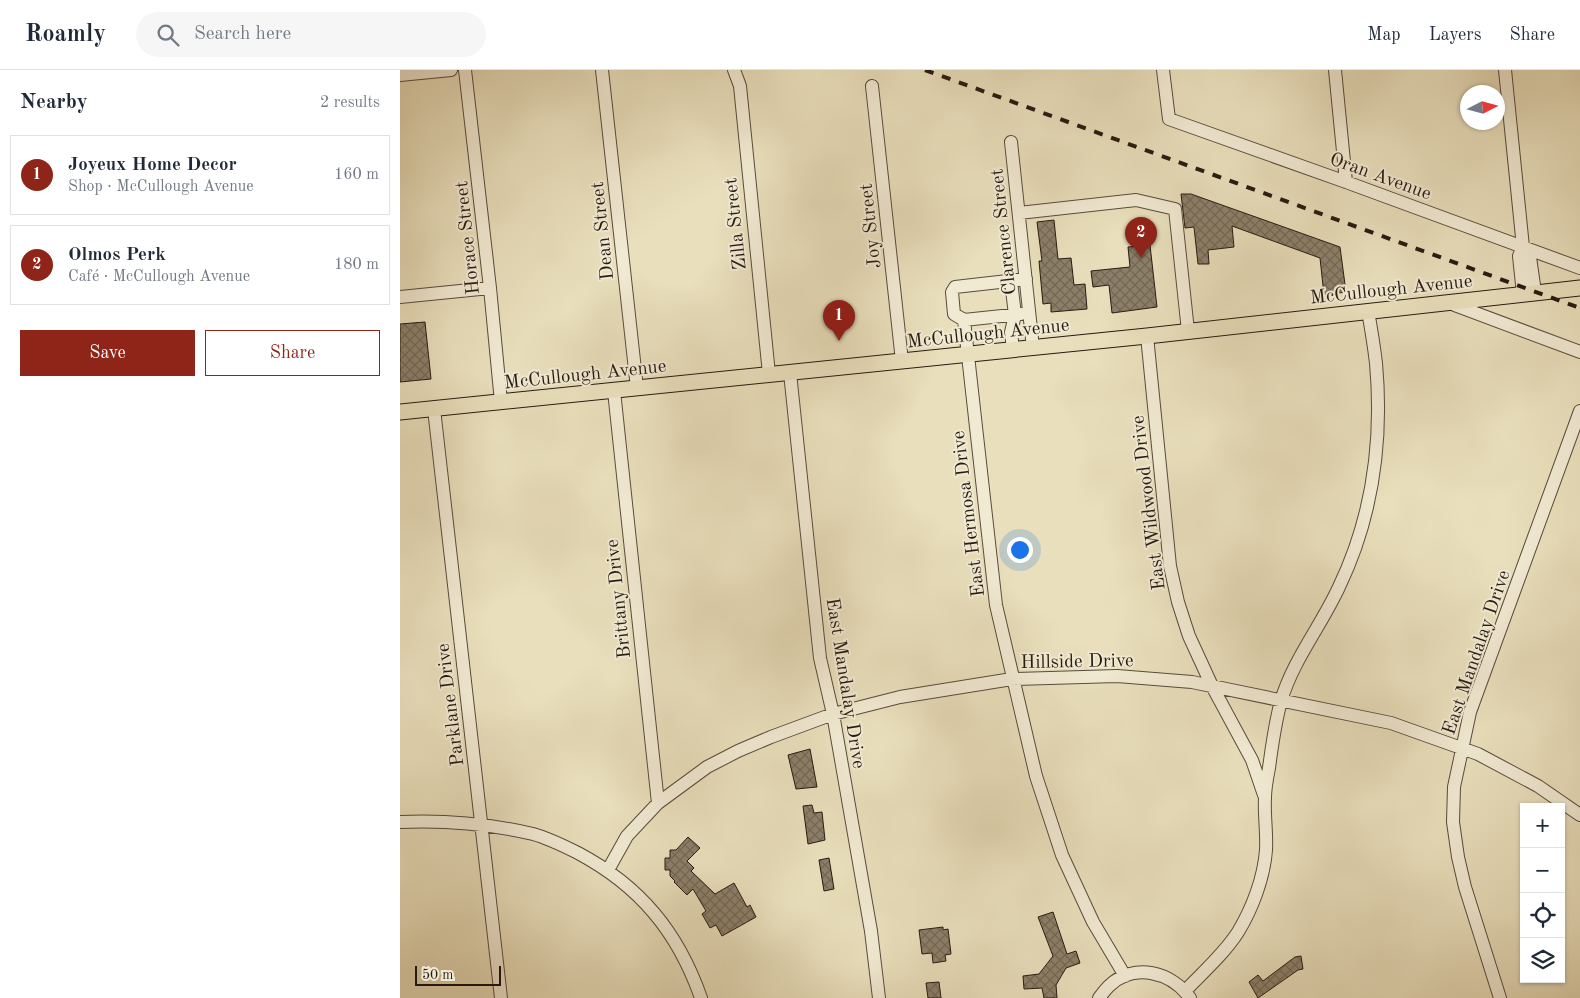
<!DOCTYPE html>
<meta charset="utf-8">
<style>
body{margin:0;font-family:"Old Standard TT",serif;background:#f6f6f7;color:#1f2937}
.controls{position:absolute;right:15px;bottom:15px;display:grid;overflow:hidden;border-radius:0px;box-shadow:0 1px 4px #0004}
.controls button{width:45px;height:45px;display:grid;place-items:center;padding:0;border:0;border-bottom:1px solid #e0e1e3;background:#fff;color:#1f2937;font:25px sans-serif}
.compass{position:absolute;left:1060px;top:15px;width:45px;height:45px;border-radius:50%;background:#fff;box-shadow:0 1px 4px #0004;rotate:84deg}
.scale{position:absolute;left:15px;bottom:12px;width:86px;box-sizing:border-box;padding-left:5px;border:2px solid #271a11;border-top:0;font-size:14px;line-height:18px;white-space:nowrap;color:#271a11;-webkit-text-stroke:4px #f1ead3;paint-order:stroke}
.you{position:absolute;left:619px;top:479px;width:18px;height:18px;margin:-12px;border:4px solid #fff;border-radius:50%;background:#1a73e8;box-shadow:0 0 0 8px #1a73e833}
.badge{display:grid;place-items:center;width:32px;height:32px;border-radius:50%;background:#8f2418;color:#fff;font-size:16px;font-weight:700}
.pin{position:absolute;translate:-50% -41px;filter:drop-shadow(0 1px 2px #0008)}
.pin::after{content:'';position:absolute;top:26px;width:18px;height:15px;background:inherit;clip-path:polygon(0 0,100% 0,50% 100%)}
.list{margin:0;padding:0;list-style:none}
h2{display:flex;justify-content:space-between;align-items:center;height:65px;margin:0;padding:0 20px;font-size:21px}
h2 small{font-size:16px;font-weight:400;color:#747a83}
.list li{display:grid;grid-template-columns:32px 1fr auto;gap:15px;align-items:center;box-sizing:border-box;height:80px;margin:0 10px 10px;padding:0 10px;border:1px solid #e0e1e3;border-radius:0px}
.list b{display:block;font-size:19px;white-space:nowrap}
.list p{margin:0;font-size:16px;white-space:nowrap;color:#747a83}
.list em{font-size:16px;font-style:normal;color:#747a83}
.actions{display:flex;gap:10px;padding:15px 20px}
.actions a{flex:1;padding:11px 0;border:1px solid #8f2418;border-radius:0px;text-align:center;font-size:18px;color:#8f2418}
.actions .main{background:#8f2418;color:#fff}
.icon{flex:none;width:28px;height:28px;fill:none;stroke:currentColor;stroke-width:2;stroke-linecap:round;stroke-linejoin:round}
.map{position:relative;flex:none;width:1180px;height:928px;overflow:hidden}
header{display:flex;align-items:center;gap:30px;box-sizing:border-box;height:70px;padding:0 25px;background:#fff;border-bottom:1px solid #e0e1e3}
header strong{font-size:24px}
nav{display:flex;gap:28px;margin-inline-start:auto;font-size:18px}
.search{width:350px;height:45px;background:#f6f6f7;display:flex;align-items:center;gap:12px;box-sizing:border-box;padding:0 18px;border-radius:28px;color:#747a83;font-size:19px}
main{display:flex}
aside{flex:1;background:#fff}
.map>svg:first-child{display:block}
.building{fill:url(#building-cross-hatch);stroke:#271a11}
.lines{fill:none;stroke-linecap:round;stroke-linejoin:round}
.minor-casing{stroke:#584b3c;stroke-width:14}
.major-casing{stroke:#271a11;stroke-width:17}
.minor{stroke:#f1ead3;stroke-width:12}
.major{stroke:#e9dfbc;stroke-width:15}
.rail{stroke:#271a11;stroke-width:4;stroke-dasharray:9 9;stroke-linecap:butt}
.labels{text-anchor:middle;stroke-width:4;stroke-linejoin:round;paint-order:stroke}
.street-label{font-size:19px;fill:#271a11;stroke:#f1ead3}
</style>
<header>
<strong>Roamly</strong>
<div class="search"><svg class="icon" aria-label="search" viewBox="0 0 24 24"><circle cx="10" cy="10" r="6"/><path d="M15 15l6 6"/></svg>Search here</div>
<nav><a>Map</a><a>Layers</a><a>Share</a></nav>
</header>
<main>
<aside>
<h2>Nearby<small>2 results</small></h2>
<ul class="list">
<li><span class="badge">1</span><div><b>Joyeux Home Decor</b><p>Shop · McCullough Avenue</p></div><em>160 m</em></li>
<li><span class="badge">2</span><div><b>Olmos Perk</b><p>Café · McCullough Avenue</p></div><em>180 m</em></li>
</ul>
<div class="actions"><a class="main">Save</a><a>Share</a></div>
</aside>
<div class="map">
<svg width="1180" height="928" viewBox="0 0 1180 928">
<defs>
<pattern id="building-cross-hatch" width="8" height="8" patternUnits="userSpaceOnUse" patternTransform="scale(1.25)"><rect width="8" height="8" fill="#8c806a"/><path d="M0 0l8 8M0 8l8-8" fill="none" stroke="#726856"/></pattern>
</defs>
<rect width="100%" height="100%" fill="#e9dfbc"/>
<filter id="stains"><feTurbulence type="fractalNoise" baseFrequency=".004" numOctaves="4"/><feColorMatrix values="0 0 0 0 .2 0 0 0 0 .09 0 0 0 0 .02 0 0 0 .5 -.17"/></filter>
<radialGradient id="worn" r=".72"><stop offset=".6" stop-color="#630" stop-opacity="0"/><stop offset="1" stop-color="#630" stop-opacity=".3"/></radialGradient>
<!-- building -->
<path class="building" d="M781,124H791L940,177L946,222L924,225L920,188L832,156L834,177L808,180L809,194H798L794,157L785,158Z
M654,150L658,189L671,188L674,215L685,214L687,239L651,242V233L643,234L639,191H642L637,152Z
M750,175L757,237L712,243L709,215L693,217L691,201L730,197L728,177Z
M25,252L31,309L0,312V254Z
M410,679L417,717L396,719L388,685Z
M412,735L414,743L422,742L425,770L408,774L403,736Z
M288,767L300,778L287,791L294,798L291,801L315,824L334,813L347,837L350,835L356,847L322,866L316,855L310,858L302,844L306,841L293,819L287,825L274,812L275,811L270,806V800H265V788H270V780H276Z
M429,788L434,819L424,821L419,790Z
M653,842L667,884L676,881L680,893L666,898L656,915L657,928H644L642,918L624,919L623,906L639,904L653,886L638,847Z
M543,857V860L548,859L551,884L545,885L546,891L533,893L532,883L522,884L519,860Z
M901,886L903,899L898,900L858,928L849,912L858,905L863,911L895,887Z
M539,912L541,928H528L526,913Z"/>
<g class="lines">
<defs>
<path id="minor" d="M65,0L90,218L101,332
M202,0L237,318
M334,0L340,16L369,304
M763,0L769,49L946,112L1180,198
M935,0L946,112
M1105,0L1123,177L1119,186L1123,224
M0,5L51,0
M472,16L502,291
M611,72L633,278
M619,143L736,130L775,139L788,261
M1123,177L1130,187L1135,222
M626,209L555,217L552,222L554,244L564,250L596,535L636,706L662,785L693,852L725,906
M611,211L615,245L611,262L613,280
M0,227L90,218
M1049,233L1180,282
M564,250L621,244
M747,266L770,496L778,532L789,566L812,616L852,690L864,725
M390,303L420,588L433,644L471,861L479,928
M214,321L258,733
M34,339L101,928
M0,752C44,750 90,754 133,764C148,768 164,776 178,783C240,816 278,862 301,928
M208,800L227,766L258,733L307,697L338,681L371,667L433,644L500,627L612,609L717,606L792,612L991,653L1078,684L1138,716L1180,745
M785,921C803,902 824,884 838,862C852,839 864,808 866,780C867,763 864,745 865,728C865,718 867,708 869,698C872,675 875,653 881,631C893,590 921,556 939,517C973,446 983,371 976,293C974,276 971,258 968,241
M699,928C702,924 705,920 709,916C734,892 772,902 790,928
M1100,928L1065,817L1058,787L1053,752L1054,717L1070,642L1180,341"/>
<path id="major" d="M0,342L747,266L1180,218"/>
</defs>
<!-- minor casing -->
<use href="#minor" class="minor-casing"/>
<!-- major casing -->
<use href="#major" class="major-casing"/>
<!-- minor -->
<use href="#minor" class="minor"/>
<!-- major -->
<use href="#major" class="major"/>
<!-- rail -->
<path class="rail" d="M525,0L1180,238"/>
</g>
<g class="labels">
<!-- street labels -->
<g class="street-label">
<text transform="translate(981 105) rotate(20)" y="7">Oran Avenue</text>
<text transform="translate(334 154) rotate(-96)" y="7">Zilla Street</text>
<text transform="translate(469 156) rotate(-96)" y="7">Joy Street</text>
<text transform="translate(201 161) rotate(-96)" y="7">Dean Street</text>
<text transform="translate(602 162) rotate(-96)" y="7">Clarence Street</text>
<text transform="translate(66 168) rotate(-96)" y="7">Horace Street</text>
<text transform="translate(991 218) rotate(-6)" y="7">McCullough Avenue</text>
<text transform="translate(588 262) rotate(-6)" y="7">McCullough Avenue</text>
<text transform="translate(185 303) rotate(-6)" y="7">McCullough Avenue</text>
<text transform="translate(747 433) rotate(-97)" y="7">East Wildwood Drive</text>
<text transform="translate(567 444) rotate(-97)" y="7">East Hermosa Drive</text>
<text transform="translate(217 529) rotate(-96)" y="7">Brittany Drive</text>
<text transform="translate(1075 582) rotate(-71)" y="7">East Mandalay Drive</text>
<text transform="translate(677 590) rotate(-1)" y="7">Hillside Drive</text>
<text transform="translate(447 613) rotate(81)" y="7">East Mandalay Drive</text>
<text transform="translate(49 635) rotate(-97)" y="7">Parklane Drive</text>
</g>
</g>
<rect width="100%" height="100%" filter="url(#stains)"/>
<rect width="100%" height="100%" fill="url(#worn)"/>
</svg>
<div class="controls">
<button>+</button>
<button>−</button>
<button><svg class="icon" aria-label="locate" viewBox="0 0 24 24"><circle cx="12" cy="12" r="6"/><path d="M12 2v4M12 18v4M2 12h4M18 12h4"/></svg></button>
<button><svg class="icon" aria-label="layers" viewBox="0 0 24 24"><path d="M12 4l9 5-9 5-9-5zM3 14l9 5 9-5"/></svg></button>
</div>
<svg class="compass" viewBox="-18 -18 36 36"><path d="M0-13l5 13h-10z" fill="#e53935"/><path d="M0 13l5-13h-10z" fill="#747a83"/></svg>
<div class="scale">50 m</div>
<div class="you"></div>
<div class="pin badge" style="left:439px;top:271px">1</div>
<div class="pin badge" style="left:741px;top:188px">2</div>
</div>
</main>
